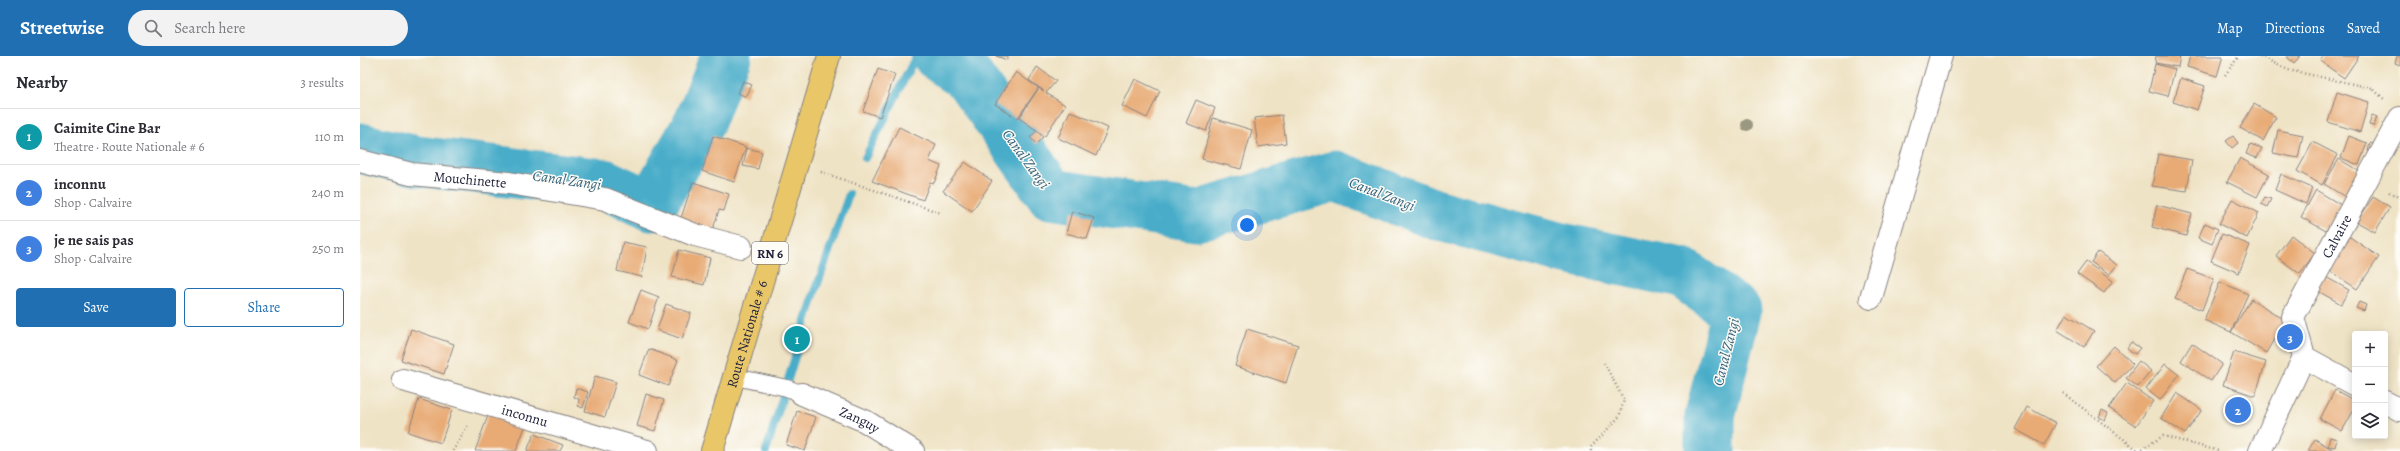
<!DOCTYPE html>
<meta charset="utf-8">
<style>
body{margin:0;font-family:Alegreya,serif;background:#f2f2f3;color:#2b2b33}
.controls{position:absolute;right:12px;bottom:12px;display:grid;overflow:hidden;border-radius:4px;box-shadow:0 2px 10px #0003}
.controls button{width:36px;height:36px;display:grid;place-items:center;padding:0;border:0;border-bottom:1px solid #e1e1e2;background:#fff;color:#2b2b33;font:20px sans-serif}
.you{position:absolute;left:887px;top:169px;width:14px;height:14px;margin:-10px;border:3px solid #fff;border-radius:50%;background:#1a73e8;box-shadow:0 0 0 6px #1a73e833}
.badge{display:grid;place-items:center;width:26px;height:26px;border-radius:50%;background:#1f6fb2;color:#fff;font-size:13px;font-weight:700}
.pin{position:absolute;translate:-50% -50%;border:2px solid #fff;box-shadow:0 1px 4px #0006}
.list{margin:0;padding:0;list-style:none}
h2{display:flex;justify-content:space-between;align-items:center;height:52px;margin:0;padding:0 16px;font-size:17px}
h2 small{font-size:13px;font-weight:400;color:#7c7c81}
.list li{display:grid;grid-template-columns:26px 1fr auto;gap:12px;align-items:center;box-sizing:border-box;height:56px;padding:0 16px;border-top:1px solid #e1e1e2}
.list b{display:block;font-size:15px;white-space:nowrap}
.list p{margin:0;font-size:13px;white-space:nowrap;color:#7c7c81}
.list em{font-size:13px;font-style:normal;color:#7c7c81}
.actions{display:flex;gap:8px;padding:12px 16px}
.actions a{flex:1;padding:9px 0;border:1px solid #1f6fb2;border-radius:4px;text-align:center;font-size:14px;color:#1f6fb2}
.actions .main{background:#1f6fb2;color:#fff}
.icon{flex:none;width:22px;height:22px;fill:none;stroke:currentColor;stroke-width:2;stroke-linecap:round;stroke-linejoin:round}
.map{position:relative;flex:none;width:2040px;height:395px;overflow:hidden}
header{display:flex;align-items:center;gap:24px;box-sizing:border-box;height:56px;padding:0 20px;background:#1f6fb2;color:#fff}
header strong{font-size:19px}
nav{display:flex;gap:22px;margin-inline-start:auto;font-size:14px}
.search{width:280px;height:36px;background:#f2f2f3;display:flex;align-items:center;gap:10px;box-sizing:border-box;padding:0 14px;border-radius:22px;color:#7c7c81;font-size:15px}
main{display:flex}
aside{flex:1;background:#fff}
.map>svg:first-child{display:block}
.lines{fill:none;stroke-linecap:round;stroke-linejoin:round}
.stream{stroke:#4aadc9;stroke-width:8}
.river{stroke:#4aadc9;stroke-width:51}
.building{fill:#e8ab76}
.lane-casing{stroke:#888280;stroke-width:18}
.street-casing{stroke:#888280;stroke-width:24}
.primary-casing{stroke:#888280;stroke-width:24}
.path{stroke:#888280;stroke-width:2.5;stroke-dasharray:1 3;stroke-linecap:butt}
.lane{stroke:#fff;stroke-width:16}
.street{stroke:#fff;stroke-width:22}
.primary{stroke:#e9c769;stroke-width:22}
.tree{fill:#9b9881}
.labels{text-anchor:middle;stroke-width:3;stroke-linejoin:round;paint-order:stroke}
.shield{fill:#fdfcf7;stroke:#646373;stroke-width:1}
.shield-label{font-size:13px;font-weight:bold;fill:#22223b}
.street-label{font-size:14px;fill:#22223b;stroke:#fdfcf7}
.water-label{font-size:15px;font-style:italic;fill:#34617b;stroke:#fdfcf7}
</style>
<header>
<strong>Streetwise</strong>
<div class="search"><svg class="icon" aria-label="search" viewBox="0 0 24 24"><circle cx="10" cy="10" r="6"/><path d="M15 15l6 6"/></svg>Search here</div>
<nav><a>Map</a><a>Directions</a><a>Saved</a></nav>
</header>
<main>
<aside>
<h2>Nearby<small>3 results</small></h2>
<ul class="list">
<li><span class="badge" style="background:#0f9aa8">1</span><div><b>Caimite Cine Bar</b><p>Theatre · Route Nationale # 6</p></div><em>110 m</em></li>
<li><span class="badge" style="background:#3f7fe0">2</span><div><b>inconnu</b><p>Shop · Calvaire</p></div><em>240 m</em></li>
<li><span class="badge" style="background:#3f7fe0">3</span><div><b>je ne sais pas</b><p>Shop · Calvaire</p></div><em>250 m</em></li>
</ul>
<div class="actions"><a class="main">Save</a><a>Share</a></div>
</aside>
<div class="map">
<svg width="2040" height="395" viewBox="0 0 2040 395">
<rect width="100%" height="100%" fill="#fdfcf7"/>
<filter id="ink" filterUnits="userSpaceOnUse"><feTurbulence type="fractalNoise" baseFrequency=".025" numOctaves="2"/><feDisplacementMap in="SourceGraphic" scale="8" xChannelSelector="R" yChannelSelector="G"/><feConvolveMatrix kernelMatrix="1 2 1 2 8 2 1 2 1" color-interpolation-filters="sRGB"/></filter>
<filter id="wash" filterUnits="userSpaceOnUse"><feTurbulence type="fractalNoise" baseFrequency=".012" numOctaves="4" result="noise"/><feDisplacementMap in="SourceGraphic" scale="16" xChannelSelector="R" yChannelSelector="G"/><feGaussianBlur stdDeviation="0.9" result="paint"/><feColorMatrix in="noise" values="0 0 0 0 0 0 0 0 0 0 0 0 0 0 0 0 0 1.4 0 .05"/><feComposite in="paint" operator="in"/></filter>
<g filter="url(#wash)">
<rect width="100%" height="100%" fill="#efe3c5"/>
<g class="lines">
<!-- stream -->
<path class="stream" d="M505,102L556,0
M406,395L454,239L489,138"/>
<!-- river -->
<path class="river" d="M578,0L609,22L691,138L836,160L975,120L1077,159L1201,192L1322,217L1376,255L1350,360V395
M0,92L57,105L244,128L291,150L339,67L366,0"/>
</g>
<g id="blocks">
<!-- building -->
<path class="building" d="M636,0H648L647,4Z
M1796,0H1820L1818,11L1795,7Z
M1830,0H1863L1857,20L1827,11Z
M1926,0H1940L1934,7Z
M1963,0H1999L1984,22L1960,5Z
M2037,0H2040V9L2035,7Z
M1795,8L1815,13L1808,40L1789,35Z
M677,11L696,25L686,37L705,49L685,80L659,62L679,32L684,35L669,24Z
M518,13L535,19L520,61L503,55Z
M656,16L678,32L657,63L635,48Z
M1821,22L1845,30L1837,54L1813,46Z
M775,23L800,35L787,62L762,50Z
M383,25L392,29L386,41L378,37Z
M1977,36L2009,46L2000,76L1968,66Z
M836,44L855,52L846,75L826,67Z
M1894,48L1916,61L1903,85L1880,72Z
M710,55L748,72L736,100L698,82Z
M922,59L926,87L898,91L894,62Z
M2012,59L2017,61L2014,70L2009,69Z
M853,62L892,74L881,113L842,103Z
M539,71L576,89L569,105L581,110L574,127L570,126L563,144L512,125Z
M1918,74L1943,79L1938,102L1913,97Z
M677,75L683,81L676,88L670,81Z
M353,80L386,91L374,126L342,115Z
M1873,80L1878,87L1872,92L1866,85Z
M1989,80L2007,87L1999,109L1981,102Z
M1953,86L1978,99L1962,129L1937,115Z
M2010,87L2017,89L2015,97L2008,95Z
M1890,88L1902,92L1897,102L1886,98Z
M387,92L402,96L398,113L383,110Z
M1798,98L1832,104L1827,135L1792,130Z
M1880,102L1909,118L1897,141L1867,126Z
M1979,103L2002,117L1987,142L1964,128Z
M605,106L632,125L612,155L583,135Z
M1921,118L1952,132L1946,148L1915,134Z
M333,126L369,138L364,155L359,154L353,173L321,162Z
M1956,134L1981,149L1966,175L1941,161Z
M1905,141L1911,143L1907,151L1901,148Z
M2013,141L2030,151L2015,176L1997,166Z
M1872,143L1899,157L1887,182L1859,168Z
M1797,149L1832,158L1826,180L1792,171Z
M712,155L734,162L727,183L706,177Z
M1845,167L1858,173L1852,188L1838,182Z
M1862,178L1890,189L1879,217L1851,205Z
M1931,179L1955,197L1940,218L1916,200Z
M1990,181L2019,201L1997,233L1967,213Z
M263,186L287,191L282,221L257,215Z
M319,194L350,202L344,229L312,221Z
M1738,196L1757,209L1749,219L1731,206Z
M1726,206L1753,225L1744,237L1717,218Z
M1827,213L1854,223L1842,254L1815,243Z
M1964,220L1989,234L1981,248L1956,234Z
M1860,226L1888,238L1871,276L1844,264Z
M281,234L299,241L288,273L269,266Z
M1891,243L1925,264L1906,297L1871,276Z
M1999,246L2006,249L2004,255L1996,252Z
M306,248L331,257L322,283L297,274Z
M1706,258L1734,275L1724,291L1697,274Z
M51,273L94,288L84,318L41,304Z
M887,273L938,289L926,327L875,310Z
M1771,286L1780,292L1775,298L1767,292Z
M1832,287L1862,308L1851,325L1821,305Z
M1754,290L1773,308L1755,327L1736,310Z
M289,293L318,304L308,330L279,319Z
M1874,296L1906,306L1895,340L1863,329Z
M1779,305L1791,315L1778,331L1766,322Z
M1805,308L1819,319L1800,344L1786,333Z
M235,320L256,326L245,361L225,355Z
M1767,327L1793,345L1776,370L1749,352Z
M216,332L228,336L223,352L218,350L219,343L214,341Z
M1975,334L1995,345V352L1982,375L1960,363Z
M1817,337L1842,354L1825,378L1801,362Z
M286,338L304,344L295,375L277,370Z
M59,343L92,354L81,387L48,376Z
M1667,351L1696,367L1684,389L1655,373Z
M1742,354L1748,357L1745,364L1739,361Z
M437,355L456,361L445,395L426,389Z
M129,357L165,371L156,395H115Z
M174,378L203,389L200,395H167Z
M1970,381L1977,383L1975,391L1968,390Z
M1955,383L1975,395H1948Z"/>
</g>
</g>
<g filter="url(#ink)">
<use href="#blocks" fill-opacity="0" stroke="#888280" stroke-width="1"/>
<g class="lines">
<defs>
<path id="lane" d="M375,321L427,332L442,338"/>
<g id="street">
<path id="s1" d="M0,105L51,118L149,127L245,143L335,179L381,191"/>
<path d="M1511,242L1581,0"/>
<path d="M1944,301L1995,329"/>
<path id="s2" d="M43,324L287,395"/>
<path id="s3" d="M442,338L505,365L553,395"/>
<path d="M2025,346L2040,354"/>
<path id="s4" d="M1900,395L1944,301L1933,261L2040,62"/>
</g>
<g id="primary">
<path id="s5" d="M352,395L469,0"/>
</g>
</defs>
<!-- lane casing -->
<use href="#lane" class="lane-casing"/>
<!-- street casing -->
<use href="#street" class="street-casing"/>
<!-- primary casing -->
<use href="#primary" class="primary-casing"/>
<!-- path -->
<path class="path" d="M1900,0L1928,14L2012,32L2024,43
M1865,19L1879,0
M461,116L581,157
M2029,136L2040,142
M1703,337L1779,395
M93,395L108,369
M1231,395V391L1259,361L1264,344L1244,307
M1779,395L1803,380L1859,395"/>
<!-- lane -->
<use href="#lane" class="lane"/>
<!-- street -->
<use href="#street" class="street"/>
<!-- primary -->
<use href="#primary" class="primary"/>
</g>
<!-- trees -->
<circle class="tree" cx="1387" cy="69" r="6"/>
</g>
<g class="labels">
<!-- shield labels -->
<rect class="shield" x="392" y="186" width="36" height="22" rx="3"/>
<g class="shield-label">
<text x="410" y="202">RN 6</text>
</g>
<!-- street labels -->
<g class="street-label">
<text dy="5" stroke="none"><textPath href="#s1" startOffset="112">Mouchinette</textPath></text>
<text dy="5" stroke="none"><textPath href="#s4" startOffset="237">Calvaire</textPath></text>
<text dy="5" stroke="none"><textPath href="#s5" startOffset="122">Route Nationale # 6</textPath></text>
<text dy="5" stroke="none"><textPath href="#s2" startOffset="127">inconnu</textPath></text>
<text dy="5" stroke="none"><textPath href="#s3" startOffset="63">Zanguy</textPath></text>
</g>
<!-- water labels -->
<g class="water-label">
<text transform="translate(666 103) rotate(54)" y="5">Canal Zangi</text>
<text transform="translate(207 124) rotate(8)" y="5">Canal Zangi</text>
<text transform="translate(1022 138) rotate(21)" y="5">Canal Zangi</text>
<text transform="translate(1366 296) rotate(-76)" y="5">Canal Zangi</text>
</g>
</g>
</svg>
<div class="controls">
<button>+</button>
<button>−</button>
<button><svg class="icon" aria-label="layers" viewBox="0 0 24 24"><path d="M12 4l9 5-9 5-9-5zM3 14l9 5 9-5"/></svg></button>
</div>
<div class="you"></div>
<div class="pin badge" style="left:437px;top:283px;background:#0f9aa8">1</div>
<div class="pin badge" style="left:1878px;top:354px;background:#3f7fe0">2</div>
<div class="pin badge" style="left:1930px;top:281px;background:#3f7fe0">3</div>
</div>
</main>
